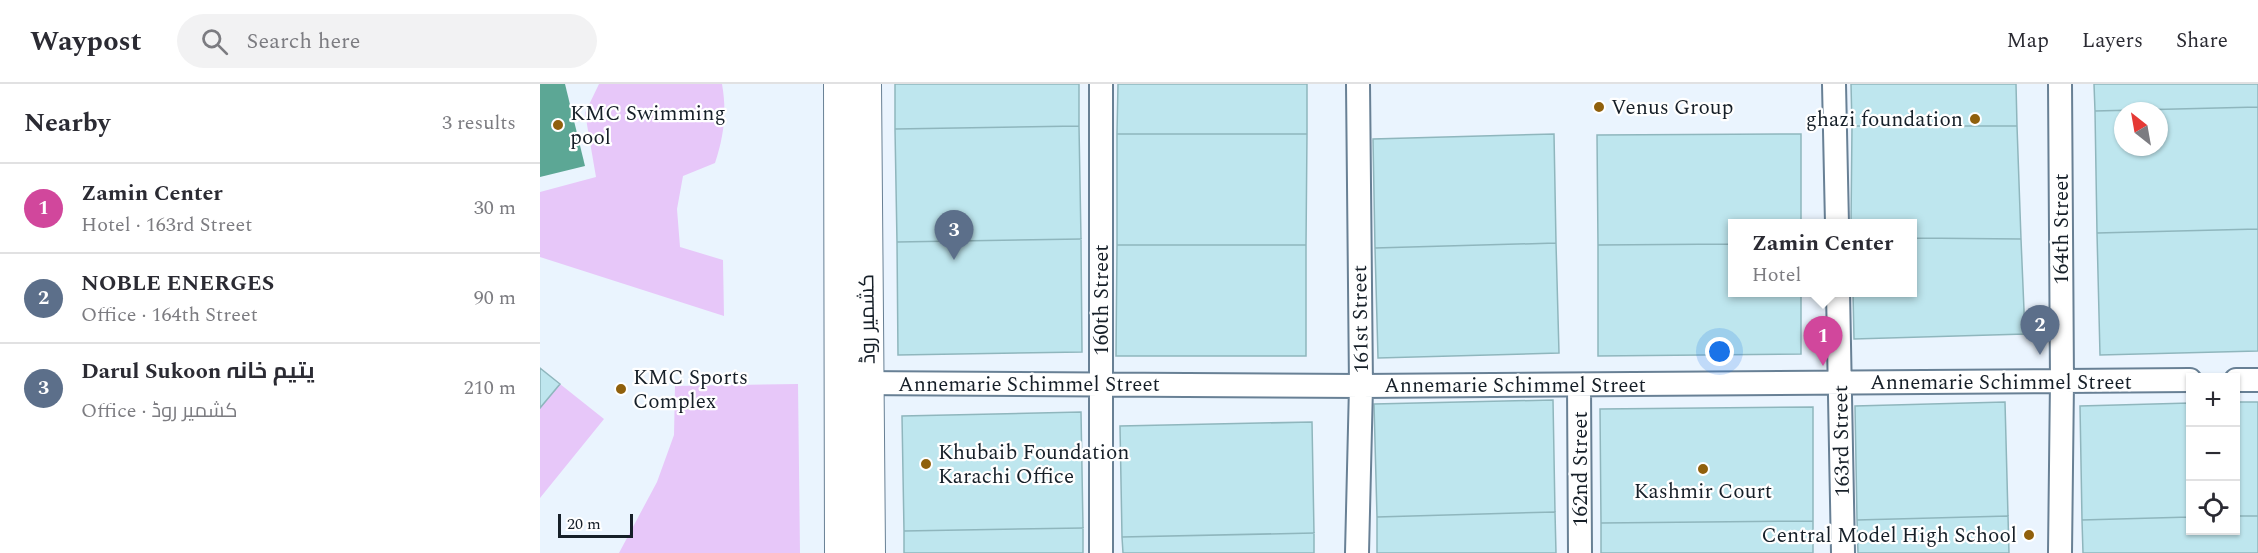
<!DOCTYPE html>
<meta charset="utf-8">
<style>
body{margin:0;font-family:Spectral,Cairo,serif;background:#f2f2f3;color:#2b2b33}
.controls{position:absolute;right:18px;bottom:18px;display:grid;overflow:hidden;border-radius:0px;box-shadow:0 2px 4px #0004}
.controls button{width:54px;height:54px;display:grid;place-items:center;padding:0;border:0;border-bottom:2px solid #e1e1e2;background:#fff;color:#2b2b33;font:30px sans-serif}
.compass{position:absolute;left:1574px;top:18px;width:54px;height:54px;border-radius:50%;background:#fff;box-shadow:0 2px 4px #0004;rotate:329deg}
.scale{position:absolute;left:18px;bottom:15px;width:75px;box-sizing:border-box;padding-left:6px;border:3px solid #161f28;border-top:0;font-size:16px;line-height:21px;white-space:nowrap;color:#161f28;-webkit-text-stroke:4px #fff;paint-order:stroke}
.you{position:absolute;left:1180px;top:268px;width:21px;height:21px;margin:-15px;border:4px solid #fff;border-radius:50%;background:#1a73e8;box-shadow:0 0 0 9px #1a73e833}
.badge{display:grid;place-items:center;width:39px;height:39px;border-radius:50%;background:#ea580c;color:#fff;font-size:20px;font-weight:700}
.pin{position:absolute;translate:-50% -50px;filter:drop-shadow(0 2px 3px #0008)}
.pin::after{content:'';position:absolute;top:32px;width:21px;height:18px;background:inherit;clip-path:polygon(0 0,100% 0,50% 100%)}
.popup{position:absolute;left:1188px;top:135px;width:189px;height:78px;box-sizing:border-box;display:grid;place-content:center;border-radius:0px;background:#fff;filter:drop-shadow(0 2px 4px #0005);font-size:20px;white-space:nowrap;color:#7c7c81}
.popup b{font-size:22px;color:#2b2b33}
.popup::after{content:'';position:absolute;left:50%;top:100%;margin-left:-12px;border:12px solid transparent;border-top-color:#fff}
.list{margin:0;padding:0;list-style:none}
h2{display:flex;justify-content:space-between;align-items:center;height:78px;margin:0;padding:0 24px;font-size:26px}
h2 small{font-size:20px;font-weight:400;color:#7c7c81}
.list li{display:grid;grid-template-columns:39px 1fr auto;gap:18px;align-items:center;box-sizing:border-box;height:90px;padding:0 24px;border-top:2px solid #e1e1e2}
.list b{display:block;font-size:22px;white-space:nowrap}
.list p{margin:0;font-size:20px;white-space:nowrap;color:#7c7c81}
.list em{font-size:20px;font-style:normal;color:#7c7c81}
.icon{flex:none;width:33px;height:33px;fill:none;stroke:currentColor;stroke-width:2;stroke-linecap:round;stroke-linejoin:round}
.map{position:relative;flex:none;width:1718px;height:469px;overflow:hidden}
header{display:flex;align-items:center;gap:36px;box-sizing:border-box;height:84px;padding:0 30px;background:#fff;border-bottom:2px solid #e1e1e2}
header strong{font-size:28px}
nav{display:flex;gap:33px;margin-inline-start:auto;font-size:21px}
.search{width:420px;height:54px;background:#f2f2f3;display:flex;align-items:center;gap:15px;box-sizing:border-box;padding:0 21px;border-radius:33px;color:#7c7c81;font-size:22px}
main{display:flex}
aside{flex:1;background:#fff}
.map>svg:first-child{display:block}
.green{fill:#e7c7f9}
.water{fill:#5ca795}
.building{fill:#bee6ee;stroke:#8fb6bd;stroke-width:1.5;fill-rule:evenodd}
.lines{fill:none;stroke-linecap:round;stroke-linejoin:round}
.minor-casing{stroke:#688095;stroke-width:26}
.secondary-casing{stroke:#688095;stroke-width:34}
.minor{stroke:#fff;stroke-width:22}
.secondary{stroke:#fff;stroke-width:32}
.poi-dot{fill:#90600c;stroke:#fff;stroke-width:2}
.labels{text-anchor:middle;stroke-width:4.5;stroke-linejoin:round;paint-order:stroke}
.poi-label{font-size:21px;fill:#161f28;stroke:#fff;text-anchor:start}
.street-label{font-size:21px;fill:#161f28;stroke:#fff}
</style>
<header>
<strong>Waypost</strong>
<div class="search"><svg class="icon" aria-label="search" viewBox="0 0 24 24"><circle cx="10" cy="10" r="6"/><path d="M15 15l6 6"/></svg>Search here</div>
<nav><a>Map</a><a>Layers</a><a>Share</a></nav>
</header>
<main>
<aside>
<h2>Nearby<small>3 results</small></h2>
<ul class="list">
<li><span class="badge" style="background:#d1479c">1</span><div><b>Zamin Center</b><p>Hotel · 163rd Street</p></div><em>30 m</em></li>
<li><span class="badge" style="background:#5c6f8a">2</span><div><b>NOBLE ENERGES</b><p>Office · 164th Street</p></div><em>90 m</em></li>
<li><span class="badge" style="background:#5c6f8a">3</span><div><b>Darul Sukoon یتیم خانہ</b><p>Office · کشمیر روڈ</p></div><em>210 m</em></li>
</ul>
</aside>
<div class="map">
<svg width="1718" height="469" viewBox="0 0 1718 469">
<rect width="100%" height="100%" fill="#eaf4fe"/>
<!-- green -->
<path class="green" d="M59,0H182C187,28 184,52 175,79L143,92L137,125L140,163L183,176L184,232L0,173V108L56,93L45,29Z
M20,300L64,335L0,414V324Z
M258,300L260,469H79L117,398L134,351L135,302Z"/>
<!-- water -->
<path class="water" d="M0,0H25L45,82L0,93Z"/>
<!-- building -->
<path class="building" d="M355,0H539V42L355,45Z
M578,0H767V50H577Z
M1311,0H1476L1477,42H1312Z
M1554,0H1718V23L1555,27Z
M1718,23V145L1557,149L1555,27ZM1583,27H1619V63H1583Z
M539,42L541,155L357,158L355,45Z
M1312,42H1477L1481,155L1373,154V140H1311Z
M577,50H767L766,161H577Z
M1014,50L1016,159L835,164L833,55Z
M1261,50V140H1193V160L1058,161L1057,51Z
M1718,145V267L1560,271L1557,149Z
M1373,154L1481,155L1485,250L1314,255L1313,208H1373Z
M541,155L542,268L358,271L357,158Z
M1016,159L1019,269L838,274L835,164Z
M1193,160V208H1261V270L1058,272V161Z
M577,161H766V272H576Z
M0,284L20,300L0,324Z
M1013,316L1015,428L837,433L834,320Z
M1465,318L1468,432L1317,436L1315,322Z
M1696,318H1718V432H1696Z
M1650,319V433L1542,436L1540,322Z
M1273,323V437L1061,439L1060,325Z
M541,328L543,444L364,447L362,332Z
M772,338L774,449L582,453L580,342Z
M1015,428L1016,469H837V433Z
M1468,432L1469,469H1318L1317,436Z
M1696,432H1718V469H1543L1542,436L1650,433V446H1696Z
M1273,437V469H1061V439Z
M543,444V469H364V447Z
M774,449V469H583L582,453Z"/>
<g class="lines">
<defs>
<path id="minor" d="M1294,0L1297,140
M1298,208L1303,469
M1696,296H1718
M314,299L821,302L1650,296
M1039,301L1040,469
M561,469V0
M817,469L821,302L818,0
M1520,469L1522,297L1520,0"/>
<path id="secondary" d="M300,0L301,469
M325,0L329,469"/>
</defs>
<!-- minor casing -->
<use href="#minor" class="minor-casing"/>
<!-- secondary casing -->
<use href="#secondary" class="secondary-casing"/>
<!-- minor -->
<use href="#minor" class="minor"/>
<!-- secondary -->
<use href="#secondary" class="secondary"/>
</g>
<!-- markers -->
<g class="poi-dot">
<circle cx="1059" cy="23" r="6"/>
<circle cx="1435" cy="35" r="6"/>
<circle cx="18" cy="41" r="6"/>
<circle cx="81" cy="305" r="6"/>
<circle cx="386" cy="380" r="6"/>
<circle cx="1163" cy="385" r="6"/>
<circle cx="1489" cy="451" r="6"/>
</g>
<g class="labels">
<!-- poi labels -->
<g class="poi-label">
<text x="1071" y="30">Venus Group</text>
<text x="30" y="36">KMC Swimming<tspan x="30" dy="24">pool</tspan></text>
<text x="1423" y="42" text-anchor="end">ghazi foundation</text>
<text x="93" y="300">KMC Sports<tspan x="93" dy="24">Complex</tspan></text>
<text x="398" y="375">Khubaib Foundation<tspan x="398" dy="24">Karachi Office</tspan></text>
<text x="1163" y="414" text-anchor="middle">Kashmir Court</text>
<text x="1477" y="458" text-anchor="end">Central Model High School</text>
</g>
<!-- street labels -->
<g class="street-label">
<text transform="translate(1521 145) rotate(-90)" y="7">164th Street</text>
<text transform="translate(561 216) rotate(-90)" y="7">160th Street</text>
<text transform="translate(327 235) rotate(-91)" y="7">کشمیر روڈ</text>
<text transform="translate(820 235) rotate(-91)" y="7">161st Street</text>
<text x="1461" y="305">Annemarie Schimmel Street</text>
<text x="489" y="307">Annemarie Schimmel Street</text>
<text x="975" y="308">Annemarie Schimmel Street</text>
<text transform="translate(1301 357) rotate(-91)" y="7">163rd Street</text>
<text transform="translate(1040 385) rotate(-90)" y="7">162nd Street</text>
</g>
</g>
</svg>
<div class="controls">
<button>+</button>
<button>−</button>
<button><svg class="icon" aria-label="locate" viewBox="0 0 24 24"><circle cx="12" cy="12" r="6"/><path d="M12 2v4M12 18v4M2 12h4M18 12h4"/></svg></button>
</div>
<svg class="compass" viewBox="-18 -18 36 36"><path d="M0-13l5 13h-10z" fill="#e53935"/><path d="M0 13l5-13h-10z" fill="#7c7c81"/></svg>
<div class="scale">20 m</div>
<div class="you"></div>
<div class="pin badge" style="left:1283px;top:282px;background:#d1479c">1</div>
<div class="popup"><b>Zamin Center</b>Hotel</div>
<div class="pin badge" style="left:1500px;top:271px;background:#5c6f8a">2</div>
<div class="pin badge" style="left:414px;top:176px;background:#5c6f8a">3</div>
</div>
</main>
